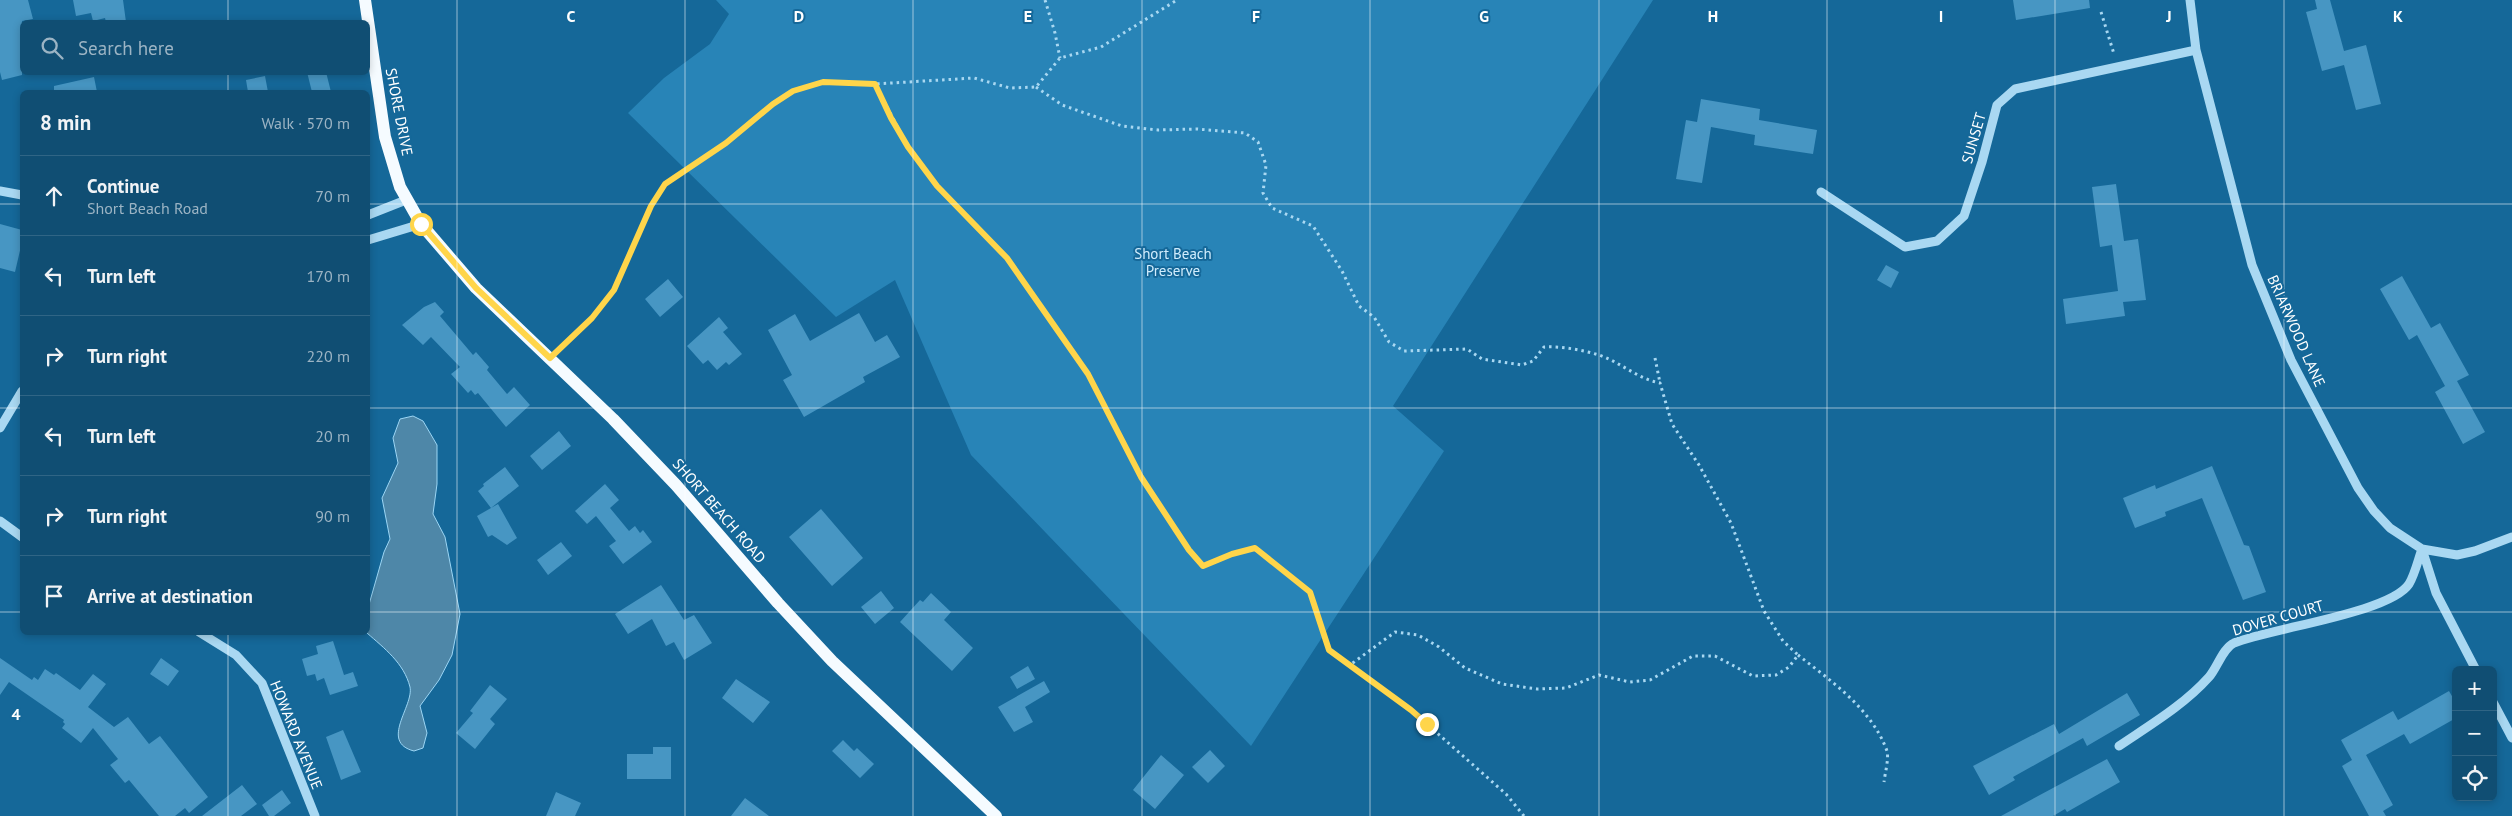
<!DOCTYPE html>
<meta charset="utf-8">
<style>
body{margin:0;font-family:"PT Sans",sans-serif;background:#195578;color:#f1f3f6}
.controls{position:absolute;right:15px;bottom:15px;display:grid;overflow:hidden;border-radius:8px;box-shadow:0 2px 8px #0003}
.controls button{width:45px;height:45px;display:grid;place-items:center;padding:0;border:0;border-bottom:1px solid #306585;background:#104e73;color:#f1f3f6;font:25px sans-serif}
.stop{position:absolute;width:15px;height:15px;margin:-11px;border:4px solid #ffd54a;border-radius:50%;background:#fff}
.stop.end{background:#ffd54a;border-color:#fff;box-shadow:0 1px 5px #0008}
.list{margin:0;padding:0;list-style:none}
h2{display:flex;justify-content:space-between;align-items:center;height:65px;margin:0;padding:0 20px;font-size:21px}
h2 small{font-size:16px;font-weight:400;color:#9cb4c4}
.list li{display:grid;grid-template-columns:32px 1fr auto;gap:15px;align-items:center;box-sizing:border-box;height:80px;padding:0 20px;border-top:1px solid #306585}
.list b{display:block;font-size:19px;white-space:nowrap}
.list p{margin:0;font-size:16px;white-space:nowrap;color:#9cb4c4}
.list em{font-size:16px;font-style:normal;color:#9cb4c4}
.icon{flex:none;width:28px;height:28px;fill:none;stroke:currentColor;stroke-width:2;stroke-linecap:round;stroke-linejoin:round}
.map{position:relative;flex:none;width:2512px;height:816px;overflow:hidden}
.search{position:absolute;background:#104e73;box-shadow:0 2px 8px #0003;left:20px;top:20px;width:350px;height:55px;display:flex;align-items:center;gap:12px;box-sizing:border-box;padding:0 18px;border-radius:8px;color:#9cb4c4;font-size:19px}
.panel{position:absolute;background:#104e73;box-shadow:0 2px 8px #0003;left:20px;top:90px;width:350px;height:545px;border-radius:8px}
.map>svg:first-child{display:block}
.green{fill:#2884b7}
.water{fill:#4e87a8;stroke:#9cd6f5}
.building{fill:#4796c3}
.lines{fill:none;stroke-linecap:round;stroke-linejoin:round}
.path{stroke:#a9d8f2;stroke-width:3;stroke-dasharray:2.5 4;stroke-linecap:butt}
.minor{stroke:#a9d8f2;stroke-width:9}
.major{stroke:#f5fbff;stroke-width:12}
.route{stroke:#ffd54a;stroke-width:6}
.grid{fill:none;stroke:#fff;stroke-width:1;stroke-opacity:0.55}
.labels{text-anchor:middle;stroke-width:4;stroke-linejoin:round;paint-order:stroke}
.street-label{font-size:15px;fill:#fff;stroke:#156899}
.park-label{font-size:15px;fill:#d1edfd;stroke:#156899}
.grid-label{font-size:16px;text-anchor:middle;font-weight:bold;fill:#fff;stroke:#156899;stroke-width:4;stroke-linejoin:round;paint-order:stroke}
</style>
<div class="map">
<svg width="2512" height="816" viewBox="0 0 2512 816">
<rect width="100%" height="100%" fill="#156899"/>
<!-- green -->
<path class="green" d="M716,0H1653L1393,406L1444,451L1251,746L971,455L895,280L836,317L628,113L664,78L710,44L729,14Z"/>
<!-- water -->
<path class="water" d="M413,416L423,421L437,445V484L433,514L445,537L460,614L452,655L439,680L420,706L427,733L423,748L414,751C379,742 414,706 410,687C404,663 384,648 367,633L368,608L384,552L390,539L382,498L398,463L393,438L400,419Z"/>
<!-- building -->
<path class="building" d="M0,0H28L33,19L22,21V30H20L22,40V75L2,80L0,72Z
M73,0H123L126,22H106L105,18L93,21L91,13L76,16Z
M2013,0H2089L2090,8L2016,20Z
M2315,0H2330L2344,51L2366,45L2381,104L2356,110L2344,65L2322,71L2306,12L2317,9Z
M307,72H326L331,92H312Z
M265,76L268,92H248L246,80Z
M94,77L97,92H54V86Z
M1701,99L1760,109L1759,120L1817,130L1813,154L1754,145L1755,135L1711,127L1702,183L1676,179L1686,120L1697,122Z
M2116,184L2124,241L2138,239L2146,300L2123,302L2125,316L2066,324L2063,299L2118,291L2112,245L2100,247L2092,187Z
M0,224L22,230V242L15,272L0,268Z
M1886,265L1899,272L1891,288L1877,280Z
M2402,276L2431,328L2440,323L2469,375L2457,381L2485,432L2463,444L2435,392L2445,386L2417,335L2409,340L2380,289Z
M668,279L683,297L660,317L645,299Z
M435,302L444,312L440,316L473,355L476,352L489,367L487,370L507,394L514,387L530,405L506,427L478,393L475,395L471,390L468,393L451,374L460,367L431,337L423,345L402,325L424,307Z
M859,313L875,342L887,335L900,357L863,377L865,382L804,417L783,380L792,375L768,330L795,314L810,341Z
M719,317L728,328L723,332L742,354L729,365L726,362L717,370L708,360L703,364L687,346Z
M559,431L571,446L542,470L530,456Z
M2212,466L2244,545L2249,546L2266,592L2243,600L2202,498L2165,512L2166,516L2135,528L2123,498L2155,485L2156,489Z
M505,467L519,486L491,508L478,491L484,486L483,484Z
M605,484L619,500L610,508L629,531L635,526L640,533L643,530L652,542L623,564L609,546L616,541L596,516L587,524L575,511Z
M498,504L517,538L507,545L492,535L488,537L477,516Z
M821,509L863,558L832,586L789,537Z
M561,542L572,556L548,575L537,560Z
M661,585L684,620L694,615L712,643L684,660L674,642L666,646L652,619L628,634L615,614Z
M881,591L894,608L875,624L861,607Z
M931,593L951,612L944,620L973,648L952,671L900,622L920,600L923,602Z
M333,641L344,675L353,672L358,686L330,695L324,678L317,681L315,674L307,676L302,659L318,654L316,646Z
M0,658L32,680L34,677L38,680L45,669L54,675L56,673L80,690L93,674L106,684L88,707L114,727L128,717L149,744L160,736L208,797L189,813L185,808L175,816H159L129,780L125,783L110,765L118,759L93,728L81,743L62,728L65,724L63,722L64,720L9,682L0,695Z
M161,658L179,671L168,686L150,674Z
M1028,666L1035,679L1017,689L1010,677Z
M736,679L770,702L753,723L722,698Z
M1044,681L1050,692L1025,707L1033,722L1014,732L998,707Z
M490,685L507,699L490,719L495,724L475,749L456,733L473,713L470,711Z
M2449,691L2456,703V718L2410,744L2404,734L2366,755L2393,805L2383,811L2386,816H2369L2342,766L2352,760L2341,740L2393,711L2398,720Z
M2127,693L2140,715L2087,746L2083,738L2013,777L2015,780L1989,795L1973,766L2054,724L2059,734Z
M343,730L361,772L341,780L326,737Z
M843,740L854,751L857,748L874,764L860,778L832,751Z
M653,747H671V779H627V754H653Z
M1210,750L1225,766L1208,783L1192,767Z
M1161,755L1184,775L1155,809L1133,790Z
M2107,759L2120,782L2067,812L2065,809L2053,816H2001Z
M242,785L257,804L241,816H202Z
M282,790L291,803L274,816H269L262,805Z
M556,792L581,803L575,816H546Z
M745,798L769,816H731Z"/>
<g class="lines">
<!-- path -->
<path class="path" d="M1045,0L1055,33L1060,58
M2101,12L2114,54
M875,84L908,147L937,186L1007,258L1088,375L1141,477L1189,550L1203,566L1232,554L1255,548L1310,592L1329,650L1411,710L1506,794L1524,816
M1036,87L1062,105L1122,126L1158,130L1197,129L1245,133L1258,142L1266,165L1263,193L1272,208L1313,226L1342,271L1359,306L1374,317L1389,342L1404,351L1467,349L1482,359L1522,365L1533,361L1544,347C1562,346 1582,350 1599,355C1620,362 1638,379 1660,383L1672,424L1699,465L1731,523L1764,611L1783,641L1798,655L1789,667L1776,675L1753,676L1715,656H1693L1650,680L1630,682L1599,675L1566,688L1537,689L1502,684L1465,668L1439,647L1418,635L1395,632L1350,665
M560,349L592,318L614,290L651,206L665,184L726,143L773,104L793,91L823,82L875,84L974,78L1010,88L1036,87L1060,58L1101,47L1177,0
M1655,358L1660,383
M1798,655C1831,681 1872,709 1887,751C1889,759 1885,773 1884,782"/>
<!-- minor -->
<path class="minor" d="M2190,0L2196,50L2252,265L2291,360L2358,488L2374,511L2390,528L2422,549L2457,555L2475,551L2512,537
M0,191L22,195
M1821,192L1905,247L1937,241L1964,216L1982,162L1997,105L2015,89L2196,50
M368,215L406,200
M368,240L421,224
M0,428L22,391
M0,521L22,537
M2422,549L2436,593L2476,670
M199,632L236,655L262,683L315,816
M2493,702L2512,738
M2119,746C2150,725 2184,705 2209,677C2217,668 2223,648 2234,643C2271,628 2390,613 2409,584C2415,574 2418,560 2422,549"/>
<!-- major -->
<path class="major" d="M365,0L385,137L400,187L421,224L476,288L613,419L676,485L778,603L832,661L996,816"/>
</g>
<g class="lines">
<!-- route -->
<path class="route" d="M421,224L476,288L550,358L592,318L614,290L651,206L665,184L726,143L773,104L793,91L823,82L875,84L891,118L908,147L937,186L1007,258L1088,374L1141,477L1189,550L1203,566L1232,554L1255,548L1310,592L1329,650L1411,710L1427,724"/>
</g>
<!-- grid -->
<path class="grid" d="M228,0V22M457,0V816M685,0V816M913,0V816M1142,0V816M1370,0V816M1599,0V816M1827,0V816M2055,0V816M2284,0V816M228,72V92M0,204H22M368,204H2512M0,408H22M368,408H2512M0,612H22M368,612H2512M228,632V816"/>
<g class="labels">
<!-- street labels -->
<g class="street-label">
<text transform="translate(399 112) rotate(79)" y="5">SHORE DRIVE</text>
<text transform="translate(1974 138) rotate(-74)" y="5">SUNSET</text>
<text transform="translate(2296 331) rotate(66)" y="5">BRIARWOOD LANE</text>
<text transform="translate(719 511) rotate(49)" y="5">SHORT BEACH ROAD</text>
<text transform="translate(2278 618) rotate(-16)" y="5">DOVER COURT</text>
<text transform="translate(296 735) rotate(68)" y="5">HOWARD AVENUE</text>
</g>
<!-- park labels -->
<g class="park-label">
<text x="1173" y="259">Short Beach<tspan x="1173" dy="17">Preserve</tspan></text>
</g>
</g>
<g class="grid-label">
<text x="571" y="22">C</text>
<text x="799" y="22">D</text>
<text x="1028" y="22">E</text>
<text x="1256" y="22">F</text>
<text x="1484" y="22">G</text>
<text x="1713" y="22">H</text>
<text x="1941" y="22">I</text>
<text x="2169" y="22">J</text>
<text x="2398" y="22">K</text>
<text x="16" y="720">4</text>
</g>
</svg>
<div class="controls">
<button>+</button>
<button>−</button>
<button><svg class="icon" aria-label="locate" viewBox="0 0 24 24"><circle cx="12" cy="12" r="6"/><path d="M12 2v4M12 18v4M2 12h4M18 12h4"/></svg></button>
</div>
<div class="stop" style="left:421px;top:224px"></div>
<div class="stop end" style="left:1427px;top:724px"></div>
<div class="search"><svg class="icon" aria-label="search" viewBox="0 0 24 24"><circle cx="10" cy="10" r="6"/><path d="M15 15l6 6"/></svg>Search here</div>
<section class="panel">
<h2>8 min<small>Walk · 570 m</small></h2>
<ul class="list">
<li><svg class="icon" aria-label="ahead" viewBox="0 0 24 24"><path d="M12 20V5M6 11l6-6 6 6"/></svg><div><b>Continue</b><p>Short Beach Road</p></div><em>70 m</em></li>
<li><svg class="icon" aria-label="left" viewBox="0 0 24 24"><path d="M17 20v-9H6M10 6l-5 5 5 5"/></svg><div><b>Turn left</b></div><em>170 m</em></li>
<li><svg class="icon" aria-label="right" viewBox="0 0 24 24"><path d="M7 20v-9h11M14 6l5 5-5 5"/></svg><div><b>Turn right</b></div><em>220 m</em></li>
<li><svg class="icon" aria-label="left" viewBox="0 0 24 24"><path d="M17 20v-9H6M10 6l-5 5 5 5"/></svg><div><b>Turn left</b></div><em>20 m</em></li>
<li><svg class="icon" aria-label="right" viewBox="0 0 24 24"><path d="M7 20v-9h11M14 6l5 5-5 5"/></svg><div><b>Turn right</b></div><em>90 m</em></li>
<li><svg class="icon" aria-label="arrive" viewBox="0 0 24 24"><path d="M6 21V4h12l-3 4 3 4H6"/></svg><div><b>Arrive at destination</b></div></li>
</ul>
</section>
</div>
